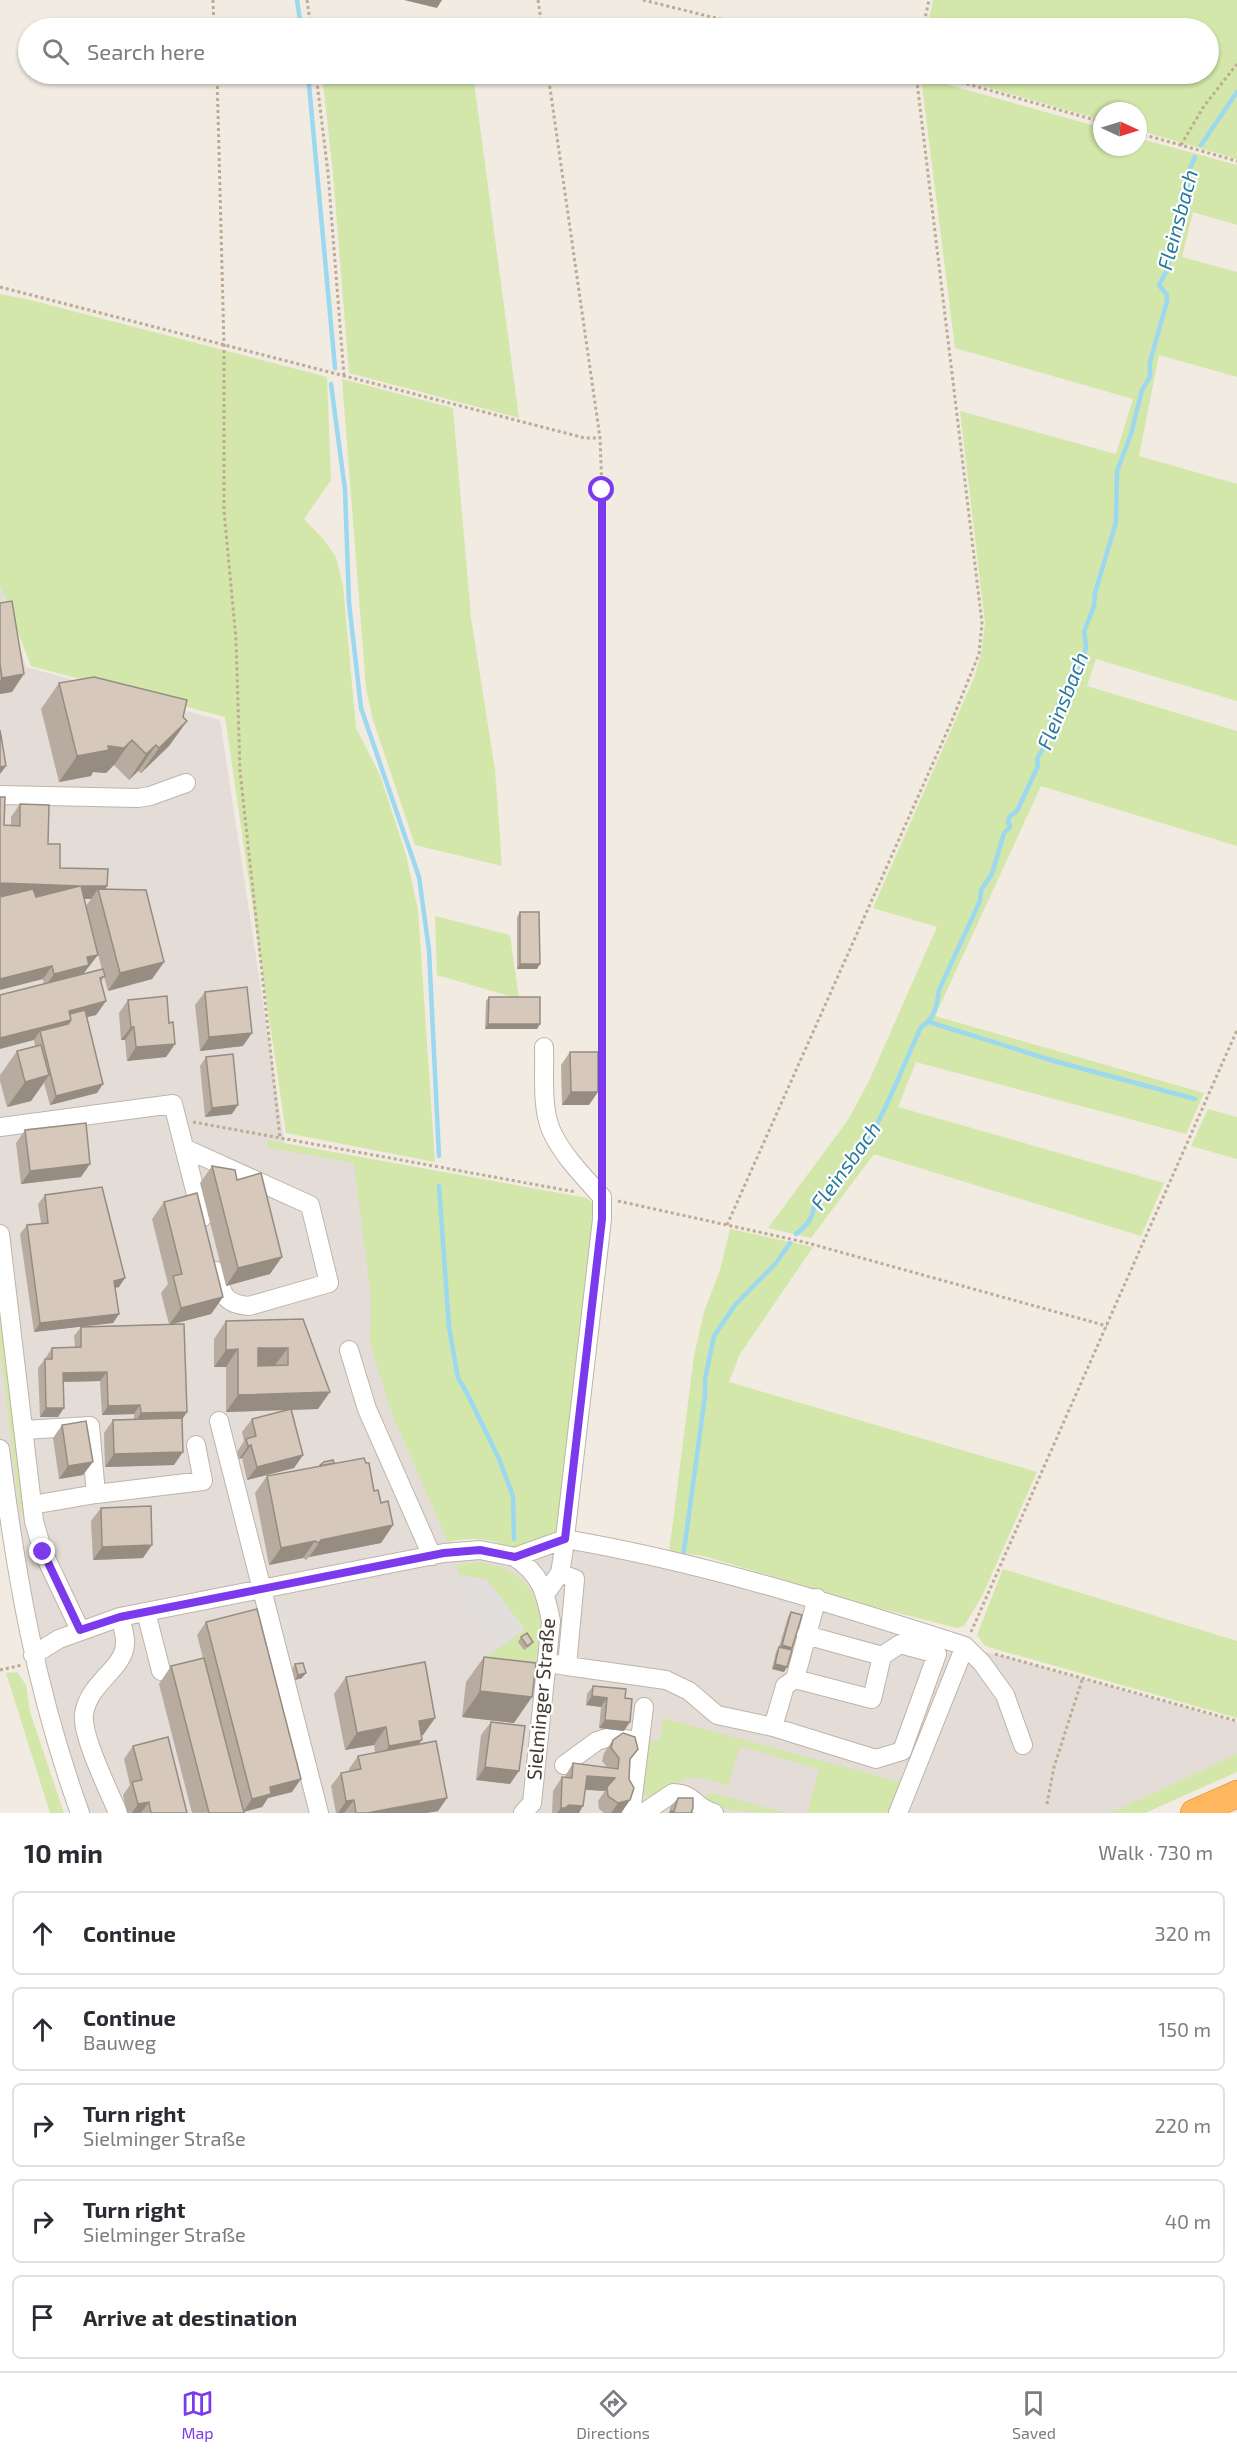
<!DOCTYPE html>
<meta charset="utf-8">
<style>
body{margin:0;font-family:"Exo 2",sans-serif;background:#f2f2f3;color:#2b2b33}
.compass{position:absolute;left:1093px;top:102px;width:54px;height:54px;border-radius:50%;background:#fff;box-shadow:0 2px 4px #0004;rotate:94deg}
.stop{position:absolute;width:18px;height:18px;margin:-14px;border:4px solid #7c3aed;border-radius:50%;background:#fff}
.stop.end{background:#7c3aed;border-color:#fff;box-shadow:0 2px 6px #0008}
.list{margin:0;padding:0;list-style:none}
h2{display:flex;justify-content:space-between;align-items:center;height:78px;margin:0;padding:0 24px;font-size:26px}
h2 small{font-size:20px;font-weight:400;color:#7c7c81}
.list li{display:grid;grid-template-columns:39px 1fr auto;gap:18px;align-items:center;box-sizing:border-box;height:84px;margin:0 12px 12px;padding:0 12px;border:2px solid #e1e1e2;border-radius:9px}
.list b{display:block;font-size:22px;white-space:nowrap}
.list p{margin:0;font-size:20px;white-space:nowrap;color:#7c7c81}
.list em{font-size:20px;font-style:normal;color:#7c7c81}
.icon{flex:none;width:33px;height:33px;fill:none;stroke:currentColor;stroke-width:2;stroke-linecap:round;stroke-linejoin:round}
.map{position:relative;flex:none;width:1237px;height:1813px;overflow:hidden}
.search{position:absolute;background:#fff;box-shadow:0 2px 4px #0004;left:18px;right:18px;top:18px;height:66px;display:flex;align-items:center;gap:15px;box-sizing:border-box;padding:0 21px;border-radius:33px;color:#7c7c81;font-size:22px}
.sheet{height:558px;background:#fff}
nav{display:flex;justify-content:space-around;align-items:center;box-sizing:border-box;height:84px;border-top:2px solid #e1e1e2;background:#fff;font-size:16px;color:#7c7c81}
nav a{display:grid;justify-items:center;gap:3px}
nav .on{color:#7c3aed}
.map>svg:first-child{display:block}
.industrial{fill:#e3dcd7}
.green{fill:#d2e7a9}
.parking{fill:#e1dedb}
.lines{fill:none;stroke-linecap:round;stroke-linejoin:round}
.stream{stroke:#9cd8f0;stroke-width:4.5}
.minor-casing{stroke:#bfb4a8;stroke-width:20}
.highway-casing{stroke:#de892f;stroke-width:28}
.path{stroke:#beab96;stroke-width:3;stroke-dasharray:3 3;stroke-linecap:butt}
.minor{stroke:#fff;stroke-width:18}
.highway{stroke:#ffb75f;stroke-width:27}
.wall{fill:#b8aca0;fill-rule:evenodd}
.shaded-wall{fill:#968c82}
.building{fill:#d6c8ba;stroke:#968c82;stroke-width:1.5;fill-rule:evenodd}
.route{stroke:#7c3aed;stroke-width:8}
.labels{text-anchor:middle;stroke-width:4.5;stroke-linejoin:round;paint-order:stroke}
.street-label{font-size:20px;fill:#423a32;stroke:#fff}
.water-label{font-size:21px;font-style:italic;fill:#297a9e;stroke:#fff}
</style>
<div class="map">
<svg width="1237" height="1813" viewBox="0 0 1237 1813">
<rect width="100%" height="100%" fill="#f1ebe2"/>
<!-- industrial -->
<path class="industrial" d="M0,584L26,667L220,720L285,1147L357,1159L392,1412L450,1542L461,1551L497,1552L565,1539L965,1646L1237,1722V1754L1110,1813H80L70,1787L0,1449Z"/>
<!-- green -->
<path class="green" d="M933,0H1237V159L1138,130V111H1102V120L941,74H1208V28H927Z
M322,74H473L519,418L349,373L333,173Z
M921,77L1102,128V147H1138V138L1237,165V225L1193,212L1182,257L1237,272V377L1159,355L1139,456L1237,484V701L1096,659L1087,686L1237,731V846L1041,786L935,1016L1204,1093L1186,1134L916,1062L898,1107L1164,1183L1141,1236L874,1154L811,1238L768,1228L848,1120L869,1081L937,927L873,908L974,678L981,655L985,623L960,411L1116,454L1133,399L955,348Z
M0,294L30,300L327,377L331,480L304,519L324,540L336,557L343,586L356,728L380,775L406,855L418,910L435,1162L286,1133L225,717L31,666L0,585Z
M342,379L453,408L471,618L495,770L502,866L415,845L373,720L366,688Z
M435,916L510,935L519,999L437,975Z
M1208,1109L1237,1117V1159L1191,1146Z
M267,1140L587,1198L595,1206L562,1532L511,1548C490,1538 471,1537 448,1542L391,1411L370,1342L371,1297L354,1163L267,1147Z
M730,1229L813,1247L740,1354L729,1382L1037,1472L982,1596L964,1626L957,1628L871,1606L704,1556L669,1552L694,1356L704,1312L720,1270Z
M0,1283L27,1511H20L0,1349Z
M480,1562C512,1567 536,1584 540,1619C541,1633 537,1651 535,1666L483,1660L525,1629L486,1579L460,1575L457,1565Z
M1003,1569L1237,1641V1718L985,1646L977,1635Z
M17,1672L26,1685L30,1712L64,1813H50L6,1673Z
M663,1718L900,1782V1792L889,1813H807L819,1769L740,1746L728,1786C716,1782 699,1774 686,1779C669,1784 659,1808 641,1793L647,1741L660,1740Z
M1237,1754V1772L1145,1813H1110Z
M711,1793L787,1813C764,1813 717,1813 703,1798Z"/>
<!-- parking -->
<path class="parking" d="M460,1575L486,1579L525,1629L499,1648L453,1592L448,1576Z
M774,1599L797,1604L795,1613L774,1607Z
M289,1600L302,1660L288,1664L274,1603Z"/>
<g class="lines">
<!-- stream -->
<path class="stream" d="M297,0L301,28
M308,74L335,368
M1201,145L1237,92
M331,384L345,490L349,603L361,708L419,877L429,950L439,1156
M929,1022L1054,1061L1195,1099
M439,1186L449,1327L458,1378L467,1393L499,1459L513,1496L514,1539
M796,1234C806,1226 813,1219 814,1206C870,1162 892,1089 921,1027C935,1019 937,1005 939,990L980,901L981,890L992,874L1004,833L1010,827L1008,822L1010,816L1017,811L1038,766L1037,759L1049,738L1057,718L1056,709L1060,701L1067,696L1084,659L1086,645L1084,632L1094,606L1095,593L1116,522L1117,471L1131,434L1142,390L1150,377V362L1167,301V295L1159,285L1168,268L1179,210L1186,195L1190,168L1195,157
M683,1558L705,1396V1379L714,1336L735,1305L776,1263L790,1243"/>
<defs>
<path id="minor" d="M0,795L138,798L150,796L186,783
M544,1047C545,1073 541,1106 551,1130C562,1155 584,1177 602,1197V1219L563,1555L560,1573L546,1593
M0,1127L173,1104L202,1218
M184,1148L310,1205L329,1283L249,1306C223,1304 222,1293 216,1271
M0,1234L34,1521L43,1552L80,1630
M349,1350L367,1409L432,1556
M219,1421L319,1813
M24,1430L90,1426L96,1494L32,1505
M0,1449C16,1577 36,1691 80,1813
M96,1494L203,1481L196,1445
M565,1539C701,1562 834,1604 965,1646L982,1663L1005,1695L1023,1745
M515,1557C541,1575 545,1591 551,1621L532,1803L523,1813
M146,1612L161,1671
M33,1655L59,1639L120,1617L444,1553L480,1550L515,1557L565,1539
M555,1664L567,1666L575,1579L560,1573
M567,1666L666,1680L689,1691L717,1715L773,1727L876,1759L902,1751L937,1654L900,1644L882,1656L806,1635
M795,1679L872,1699L882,1656
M773,1727L785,1686L795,1679L817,1598
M564,1765L597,1741L610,1737L638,1741
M118,1813C109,1791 81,1735 84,1714C89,1682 124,1669 125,1644C126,1636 122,1626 120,1617
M631,1813L644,1707
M643,1813L673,1793C696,1794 693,1807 714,1813
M898,1813L965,1646"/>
<path id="highway" d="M1194,1813L1237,1794"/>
</defs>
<!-- minor casing -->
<use href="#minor" class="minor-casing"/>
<!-- highway casing -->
<use href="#highway" class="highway-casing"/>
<!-- path -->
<path class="path" d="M213,0L214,28
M307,0L311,28
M538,0L542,28
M643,0L756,28
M923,28L929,0
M217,74L224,346V511L236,639L240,771L280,1138
M316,74L328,173L344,376
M548,74L600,438L602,490L603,1174
M932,74L1102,122
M1138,133L1237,161
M1181,145L1204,106L1237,64
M0,287L585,438H600
M193,1122L576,1192
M618,1201L804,1242L1107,1326
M727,1225L950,725L979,654L982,623L916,74
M971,1632L1237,1030
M995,1654L1237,1721
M0,1670L22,1665
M1047,1804L1054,1767L1082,1680"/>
<!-- minor -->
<use href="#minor" class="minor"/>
<!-- highway -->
<use href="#highway" class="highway"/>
</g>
<!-- wall -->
<path class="wall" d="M0,603L12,692L0,694Z
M59,683L183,717L187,721L169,746L141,773L138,771L129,780L114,765L106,773L93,772L91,776L59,782L41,709Z
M20,804L48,844L60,868L106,889L164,962L152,979L108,991L104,977L101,982L106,1001L96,1015L86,1017L97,1093L50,1105L44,1083L31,1101L7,1107L0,1081V1075L17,1051L35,1046L34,1040L44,984L4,825L11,826V817ZM84,899H91L86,906L102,970L82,975L87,968H88Z
M520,912L537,969H517V917Z
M205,992L243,1046L200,1051L195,1005Z
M489,997L540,1024L537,1029H485L486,1001Z
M128,1000L169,1023L175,1044L166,1057L127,1061L125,1040H121L119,1013Z
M570,1052L589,1105H562L561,1065Z
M206,1057L232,1114L205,1117L200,1066Z
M25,1130L81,1177L21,1184L16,1143Z
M212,1166L237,1180L270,1274L226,1286L200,1183Z
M45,1195L119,1287L115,1288L119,1314L113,1323L34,1332L20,1234L27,1225L41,1223L38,1204Z
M164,1202L223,1297L211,1314L173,1324L187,1412L182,1419L174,1465L105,1467L104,1433L113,1420L134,1419V1414L102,1415L100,1381L64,1382L58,1417H40L38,1368L45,1359H46V1357L52,1348L75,1347L74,1336L81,1327L169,1324L161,1293L168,1284L152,1219Z
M303,1319L318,1409L292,1410L303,1455L294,1468L247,1480L242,1458L239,1459L237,1452L244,1441L242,1432L252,1419L288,1410L226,1412V1367H214V1339L226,1321Z
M62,1425L83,1475L59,1479L53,1438Z
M334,1463H366L374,1491L393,1525L381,1543L309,1557L306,1560L303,1558L269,1565L255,1493L267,1476Z
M101,1508L143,1558L93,1560L91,1521Z
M791,1612L792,1648L784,1672L772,1669L776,1652L779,1647L788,1617Z
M206,1622L292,1792L268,1798L262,1807L244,1812V1813H192L159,1684L171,1666L203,1658L197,1635Z
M521,1637L533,1642L530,1646L524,1650L518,1642Z
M484,1657L514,1723L462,1717L466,1682Z
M295,1664L302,1678L295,1680L292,1669Z
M346,1677L435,1718L423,1735L421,1736L419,1744L447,1798L438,1811L426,1813H336L331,1786L341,1773L349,1771V1769L358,1756L375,1753L374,1745L345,1750L334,1694Z
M593,1686L625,1698L624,1731L599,1728L601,1707L586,1705L587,1694Z
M491,1722L510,1784L476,1780L481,1735Z
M613,1740L630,1760L629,1779L630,1800L621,1813H604L599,1809L598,1801L605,1791L585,1790L579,1813H552L553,1791L562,1777L564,1778L573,1763L607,1767L602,1761L604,1753Z
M133,1746L187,1813H127L123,1795L130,1785L124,1759Z
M678,1798L691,1813H669L671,1806Z"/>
<!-- shaded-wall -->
<path class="shaded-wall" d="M404,0H442L437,8Z
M24,674L12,692L0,694V681L2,678Z
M187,721L169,746L141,773L159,748Z
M132,740L114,765L106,773L93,772L91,776L59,782L77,756L108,746Z
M156,745L138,771L129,780L146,754Z
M6,766L0,774V767Z
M0,883L80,886L71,899L0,896Z
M81,886H107L100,897L98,889L91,899H71Z
M98,955L80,978L45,987L54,974L87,957Z
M164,962L152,979L108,991L120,973Z
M520,964H540L537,969H517Z
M52,966L43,979L0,990V979Z
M106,1001L96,1015L70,1021L62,1033L40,1031L34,1040L0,1049V1038L69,1011Z
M488,1024H540L537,1029H485Z
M131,1027H134L125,1040H121Z
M252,1033L243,1046L200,1051L209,1037Z
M175,1044L166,1057L127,1061L136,1047Z
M49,1075L31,1101L7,1107L25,1082Z
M103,1084L97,1093L50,1105L56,1096Z
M571,1092H598L589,1105H562Z
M238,1105L232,1114L205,1117L212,1108Z
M90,1164L81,1177L21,1184L30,1171Z
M282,1257L270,1274L226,1286L238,1268Z
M125,1278L119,1287L108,1289L114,1281Z
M223,1297L211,1314L169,1325L181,1308Z
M119,1314L113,1323L34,1332L40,1323Z
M258,1348H288L275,1365L245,1366Z
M238,1349L226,1367H214L226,1350Z
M107,1372L100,1381L57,1382L63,1373Z
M330,1392L318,1409L226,1412L238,1395Z
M140,1405L134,1414L102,1415L108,1406Z
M46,1408H64L58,1417H40Z
M187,1412L181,1421L135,1422L141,1413Z
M251,1445L242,1458L239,1459L248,1446Z
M183,1452L174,1465L105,1467L114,1454Z
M303,1455L294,1468L247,1480L257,1467Z
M93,1462L83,1475L59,1479L68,1466Z
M393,1525L381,1543L309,1557L321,1540Z
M315,1541L303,1558L269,1565L281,1548Z
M152,1545L143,1558L93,1560L102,1547Z
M782,1645L792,1648L789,1653L779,1650Z
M775,1664L787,1667L784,1672L772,1669Z
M306,1673L302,1678L295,1680L298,1675Z
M480,1691L532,1697L514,1723L462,1717Z
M592,1696L607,1698L601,1707L586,1705Z
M435,1718L423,1735L407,1738L419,1721Z
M605,1720L630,1722L624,1731L599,1728Z
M386,1727L374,1745L345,1750L357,1733Z
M422,1740L410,1757L377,1763L389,1746Z
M485,1767L519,1771L510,1784L476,1780Z
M587,1776L615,1778L605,1791L578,1789Z
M301,1779L292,1792L268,1798L262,1807L243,1812L252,1799L270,1787Z
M447,1798L438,1811L426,1813H367Z
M354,1800L344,1813H338L346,1801Z
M630,1800L621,1813H611L618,1803Z
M149,1802L141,1813H132L138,1804Z
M569,1805L583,1806L579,1813H557L561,1808Z"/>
<!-- building -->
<path class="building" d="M12,601L24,674L2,678L0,664V603Z
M94,677L187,700L183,717L187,721L159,748L156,745L146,754L132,740L124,748L108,746L109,750L77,756L59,683Z
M0,730L6,766L0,767Z
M0,797H5L4,825L20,826V804L49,805L48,844H60V868L108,869L107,886H81L98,955L87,957L89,965L54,974L52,966L0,979V897L33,889L36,897L80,886L0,883Z
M98,889L146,890L164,962L120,973Z
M520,912H539L540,964H520Z
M103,969L105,976L100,978L106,1001L69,1011L71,1020L0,1038V995Z
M247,987L252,1033L209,1037L205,992Z
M167,996L169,1023L173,1022L175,1044L136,1047L134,1027H131L128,1000Z
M489,997H540V1024H488Z
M85,1010L103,1084L56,1096L40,1031L68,1024L71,1020L70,1014Z
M41,1045L49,1075L25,1082L17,1051Z
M570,1052H598V1092H571Z
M233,1054L238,1105L212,1108L206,1057Z
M86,1123L90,1164L30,1171L25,1130Z
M212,1166L235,1170L237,1180L261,1173L282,1257L238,1268Z
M102,1187L125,1278L114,1281L119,1314L40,1323L27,1225L48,1223L45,1195Z
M197,1193L223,1297L181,1308L173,1276L182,1274L164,1202Z
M303,1319L330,1392L238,1395V1349L226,1350V1321ZM258,1348H288V1365L258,1366Z
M184,1324L187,1412L141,1413L140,1405L108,1406L107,1372L63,1373L64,1408H46L45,1359H52V1348L81,1347V1327Z
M291,1409L303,1455L257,1467L251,1445L248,1446L246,1439L256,1436L252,1419Z
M182,1418L183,1452L114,1454L113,1420Z
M86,1421L93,1462L68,1466L62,1425Z
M364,1458L366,1463H369L374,1491L378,1490L381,1503L388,1501L393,1525L321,1540L319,1543L315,1541L281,1548L267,1476Z
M333,1460L334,1463L319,1466L324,1462Z
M151,1506L152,1545L102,1547L101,1508Z
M257,1609L301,1779L270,1787L271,1794L252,1799L206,1622Z
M791,1612L802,1615L792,1648L782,1645Z
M527,1633L533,1642L527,1646L521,1637Z
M779,1647L792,1650L787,1667L775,1664Z
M484,1657L536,1663L532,1697L480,1691Z
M204,1658L244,1813H209L171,1666Z
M425,1662L435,1718L419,1721L422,1740L389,1746L386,1727L357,1733L346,1677Z
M303,1663L306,1673L298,1675L295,1664Z
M593,1686L626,1689L625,1698L632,1699L630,1722L605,1720L607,1698L592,1696Z
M491,1722L525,1726L519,1771L485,1767Z
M623,1733L635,1737L638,1749L630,1759L629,1779L634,1788L630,1800L618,1803L608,1796L607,1787L615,1778L587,1776L583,1806L569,1805L565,1808H561L562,1777L572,1778L573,1763L618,1769L619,1758L611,1748L613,1740Z
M168,1737L187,1813H151L149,1802L138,1804L132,1782L142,1780L133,1746Z
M436,1741L447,1798L367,1813H356L354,1800L346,1801L341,1773L361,1769L358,1756Z
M678,1798H693V1808L691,1813H670L671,1811L674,1812Z"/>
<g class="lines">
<!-- route -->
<path class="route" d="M43,1552L80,1630L120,1617L444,1553L480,1550L515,1557L565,1539L602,1219V490"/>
</g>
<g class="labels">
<!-- street labels -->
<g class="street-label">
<text transform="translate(541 1699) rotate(-85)" y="7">Sielminger Straße</text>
</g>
<!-- water labels -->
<g class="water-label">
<text transform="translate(1178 220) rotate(-75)" y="7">Fleinsbach</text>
<text transform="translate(1063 701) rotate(-68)" y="7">Fleinsbach</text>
<text transform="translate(846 1166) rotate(-54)" y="7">Fleinsbach</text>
</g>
</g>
</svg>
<svg class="compass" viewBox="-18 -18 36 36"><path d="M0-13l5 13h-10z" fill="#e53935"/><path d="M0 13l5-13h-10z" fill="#7c7c81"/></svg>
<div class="stop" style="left:602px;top:490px"></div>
<div class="stop end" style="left:43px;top:1552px"></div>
<div class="search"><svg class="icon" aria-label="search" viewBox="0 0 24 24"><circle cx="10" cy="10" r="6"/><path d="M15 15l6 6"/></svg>Search here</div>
</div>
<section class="sheet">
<h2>10 min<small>Walk · 730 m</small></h2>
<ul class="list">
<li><svg class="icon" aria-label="ahead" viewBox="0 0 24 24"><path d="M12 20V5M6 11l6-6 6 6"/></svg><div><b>Continue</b></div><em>320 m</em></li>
<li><svg class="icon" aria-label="ahead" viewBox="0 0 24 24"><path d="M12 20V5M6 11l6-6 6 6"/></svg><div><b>Continue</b><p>Bauweg</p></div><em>150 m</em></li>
<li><svg class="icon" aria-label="right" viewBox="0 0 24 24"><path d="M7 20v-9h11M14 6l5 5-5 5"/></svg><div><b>Turn right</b><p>Sielminger Straße</p></div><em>220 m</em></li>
<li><svg class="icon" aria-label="right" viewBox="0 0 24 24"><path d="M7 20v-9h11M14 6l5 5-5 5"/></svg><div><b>Turn right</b><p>Sielminger Straße</p></div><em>40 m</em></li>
<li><svg class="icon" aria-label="arrive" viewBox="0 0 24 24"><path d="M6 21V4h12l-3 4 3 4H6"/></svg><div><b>Arrive at destination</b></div></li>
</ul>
</section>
<nav>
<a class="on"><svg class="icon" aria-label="map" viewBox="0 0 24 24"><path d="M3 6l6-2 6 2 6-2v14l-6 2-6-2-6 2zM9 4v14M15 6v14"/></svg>Map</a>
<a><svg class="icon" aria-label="directions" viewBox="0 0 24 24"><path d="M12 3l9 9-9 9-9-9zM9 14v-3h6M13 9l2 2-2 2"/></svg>Directions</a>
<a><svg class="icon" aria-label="saved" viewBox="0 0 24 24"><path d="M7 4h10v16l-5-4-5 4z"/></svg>Saved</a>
</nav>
